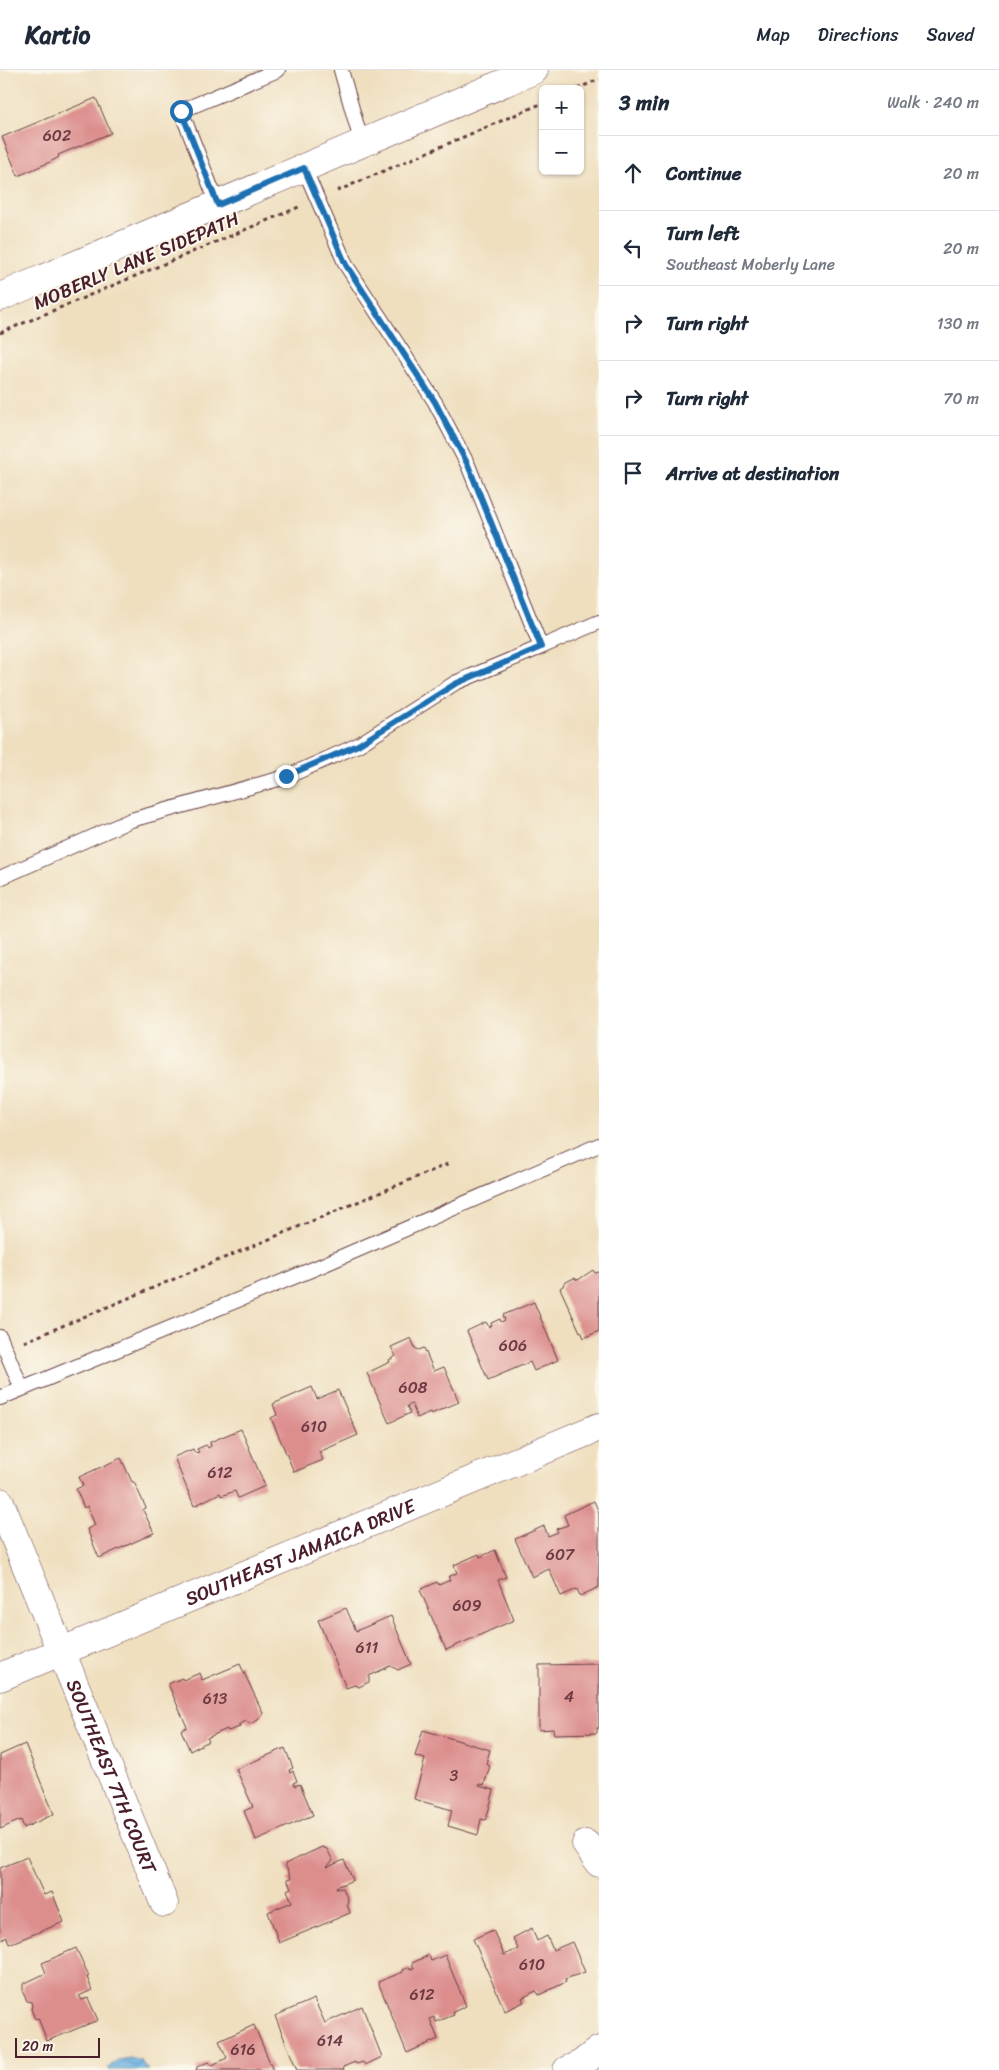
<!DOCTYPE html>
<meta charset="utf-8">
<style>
body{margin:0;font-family:Sriracha,sans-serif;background:#f2f2f3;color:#1f2937}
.controls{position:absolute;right:15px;top:15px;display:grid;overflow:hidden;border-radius:8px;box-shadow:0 1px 4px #0004}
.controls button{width:45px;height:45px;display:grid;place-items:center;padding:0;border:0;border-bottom:1px solid #e0e1e3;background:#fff;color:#1f2937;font:25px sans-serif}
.scale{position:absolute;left:15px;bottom:12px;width:85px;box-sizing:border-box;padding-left:5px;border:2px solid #4a1f2b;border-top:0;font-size:14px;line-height:18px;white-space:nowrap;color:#4a1f2b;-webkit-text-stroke:4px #fbf7ec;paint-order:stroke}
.stop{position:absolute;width:15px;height:15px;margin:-11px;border:4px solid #1f6fb2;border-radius:50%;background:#fff}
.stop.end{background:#1f6fb2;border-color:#fff;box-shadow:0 1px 5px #0008}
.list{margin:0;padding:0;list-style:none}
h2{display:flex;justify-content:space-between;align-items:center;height:65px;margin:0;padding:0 20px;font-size:21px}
h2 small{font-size:16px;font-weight:400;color:#747a83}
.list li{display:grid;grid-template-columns:32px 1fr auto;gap:15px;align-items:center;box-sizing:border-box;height:75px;padding:0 20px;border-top:1px solid #e0e1e3}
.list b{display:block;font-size:19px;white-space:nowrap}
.list p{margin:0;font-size:16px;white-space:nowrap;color:#747a83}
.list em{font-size:16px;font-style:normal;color:#747a83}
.icon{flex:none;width:28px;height:28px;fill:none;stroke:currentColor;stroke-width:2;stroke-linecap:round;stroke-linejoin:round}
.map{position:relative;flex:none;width:599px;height:2000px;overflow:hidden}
header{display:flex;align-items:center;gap:30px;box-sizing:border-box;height:70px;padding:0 25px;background:#fff;border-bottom:1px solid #e0e1e3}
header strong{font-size:24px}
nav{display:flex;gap:28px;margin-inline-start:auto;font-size:18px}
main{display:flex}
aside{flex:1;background:#fff}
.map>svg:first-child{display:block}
.water{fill:url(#water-waves);stroke:#5a6886}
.building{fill:#dc8e8d}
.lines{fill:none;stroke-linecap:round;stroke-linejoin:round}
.lane-casing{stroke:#633c41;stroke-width:16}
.street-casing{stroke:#633c41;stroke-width:29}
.secondary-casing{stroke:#633c41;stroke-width:29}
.path{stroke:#633c41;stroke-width:3;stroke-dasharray:4 4;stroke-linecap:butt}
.lane{stroke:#fff;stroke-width:14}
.street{stroke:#fff;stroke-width:28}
.secondary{stroke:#fff;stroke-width:28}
.route{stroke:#1f6fb2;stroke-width:6}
.labels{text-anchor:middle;stroke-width:4;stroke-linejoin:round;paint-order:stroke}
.number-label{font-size:16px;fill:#6e3b44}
.street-label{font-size:19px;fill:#4a1f2b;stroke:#fbf7ec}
</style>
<header>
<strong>Kartio</strong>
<nav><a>Map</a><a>Directions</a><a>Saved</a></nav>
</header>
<main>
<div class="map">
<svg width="599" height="2000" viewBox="0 0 599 2000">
<defs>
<pattern id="water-waves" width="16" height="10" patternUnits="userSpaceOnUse" patternTransform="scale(1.25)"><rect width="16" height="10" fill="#69b2e1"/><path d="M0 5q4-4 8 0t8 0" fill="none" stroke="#5890b7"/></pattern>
</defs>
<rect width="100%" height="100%" fill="#fbf7ec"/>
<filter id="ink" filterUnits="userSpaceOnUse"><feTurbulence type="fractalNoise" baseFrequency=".02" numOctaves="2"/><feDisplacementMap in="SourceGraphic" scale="10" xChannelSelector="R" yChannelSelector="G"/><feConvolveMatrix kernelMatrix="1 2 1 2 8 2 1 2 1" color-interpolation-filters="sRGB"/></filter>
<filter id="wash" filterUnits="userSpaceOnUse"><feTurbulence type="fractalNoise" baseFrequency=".0096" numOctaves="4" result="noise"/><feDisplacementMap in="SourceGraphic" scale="20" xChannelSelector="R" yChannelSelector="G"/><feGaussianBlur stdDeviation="1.12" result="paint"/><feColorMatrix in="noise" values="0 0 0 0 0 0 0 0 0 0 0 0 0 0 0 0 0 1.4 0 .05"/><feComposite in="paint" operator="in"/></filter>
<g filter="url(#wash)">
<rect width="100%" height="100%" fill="#efdfbf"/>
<!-- water -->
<path class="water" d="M130,1988L141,1991L148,2000H109V1997L118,1990Z"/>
<g id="blocks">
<!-- building -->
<path class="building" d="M96,28L111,63L58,85L59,87L50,92L18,106L2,67Z
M593,1200L595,1203L599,1202V1261L584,1268L581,1261L580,1262L560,1218L563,1216L564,1213L574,1208L578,1210Z
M534,1232L558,1290L534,1301L530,1292L488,1310L467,1261L486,1252L489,1257L492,1255L491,1253L500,1249L501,1252L505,1250L503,1245Z
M411,1268L415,1278L419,1280L424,1278L434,1301L444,1297L459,1332L431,1344L430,1342L417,1348L412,1334L407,1336L410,1343L389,1353L367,1303L390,1292L389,1290L396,1286L391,1277Z
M312,1317L317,1329L338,1320L358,1365L319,1382L323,1390L294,1402L271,1348L277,1345L273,1334Z
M241,1359L265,1416L238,1428L235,1421L221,1426L220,1423L194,1436L174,1387L193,1379L195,1383L199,1382L197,1379L206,1375L208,1378L211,1376L210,1372Z
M121,1388L132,1412H134L146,1438L143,1440L154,1463L99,1488L87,1459L95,1455L87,1436L84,1438L76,1419L83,1416L79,1407Z
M594,1431L599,1443V1517L580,1526L577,1519L561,1526L549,1499L532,1507L515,1469L544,1456L548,1466L558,1462L556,1459L568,1455L564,1445Z
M495,1480L506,1507L498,1510L514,1550L446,1580L420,1520L437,1512L439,1515L450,1510L448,1507L457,1503L454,1495L479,1484L480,1487Z
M346,1538L356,1561L391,1546L411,1594L398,1600L390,1596L369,1606V1612L359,1617L355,1615L346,1618L318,1550Z
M240,1594L263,1643L258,1650L250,1654L246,1651L238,1655L240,1657L228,1661L227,1659L207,1668L209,1671L190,1681L181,1660L187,1657L168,1614L182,1608L183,1610L200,1603L202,1610Z
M599,1594V1658H597V1663L554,1664L553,1659L539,1660V1595Z
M423,1660L490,1680L486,1694L490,1696L484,1715L480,1714L479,1716L494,1720L486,1750L481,1749L478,1765L448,1756L452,1740L414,1729L425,1689L415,1686Z
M25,1674L54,1744L24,1758L21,1750L0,1759V1685Z
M285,1678L293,1698L289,1700L290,1703L293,1701L297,1711L293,1713L295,1716L300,1714L313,1745L256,1770L244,1741L253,1737L236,1699Z
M322,1777L327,1779L333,1791L327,1796L328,1797L344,1790L353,1810L336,1817L337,1819L343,1818L348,1830L347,1834L350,1843L279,1873L268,1842L292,1832L287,1820L291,1818L287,1809L291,1808L285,1794Z
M27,1787L44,1825L52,1822L64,1852L9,1874L7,1867L0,1870V1798Z
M532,1858L537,1871L547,1866L553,1880L572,1872L585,1902L565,1909L566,1912L539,1925L536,1921L522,1928L524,1932L505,1941L473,1869L493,1860L504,1885L518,1879L513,1868Z
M76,1878L89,1906L87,1907L92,1920L79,1926L82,1930L88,1928L98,1950L47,1971L38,1948L35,1949L31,1939L32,1936L31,1932L27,1931L23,1923V1914L46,1903L42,1893Z
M429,1885L431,1891L445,1885L466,1936L453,1942L454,1945L436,1952L434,1947L430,1949L438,1969L407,1983L378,1912L403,1902L402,1900L410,1897V1899L414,1898L412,1893Z
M314,1929L325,1953L362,1936L382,1987L365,1995L363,1992L356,1994L355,1992L343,1997L344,2000H297L275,1946Z
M254,1955L273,2000H196L197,1997L208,1992L212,1995L227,1988L219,1971Z"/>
</g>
</g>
<g filter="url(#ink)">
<use href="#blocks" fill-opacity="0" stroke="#633c41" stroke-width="1"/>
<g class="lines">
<defs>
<path id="lane" d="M341,0L362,74
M218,135L181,41L278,0
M541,577L599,552
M0,808L131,750L286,707L358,675L455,613L541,577L468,395L435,332L346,195L304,98
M0,1267L22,1319
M0,1328L318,1197L599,1075"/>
<g id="street">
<path id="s1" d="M0,1432L164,1833"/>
<path id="s2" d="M0,1607L599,1357"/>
<path d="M586,1774L599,1793"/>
<path d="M567,2000L581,1994L599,1980"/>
</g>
<path id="secondary" d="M0,227L534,0"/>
</defs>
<!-- lane casing -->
<use href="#lane" class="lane-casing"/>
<!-- street casing -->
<use href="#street" class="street-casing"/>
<!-- secondary casing -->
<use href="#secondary" class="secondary-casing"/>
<!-- path -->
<path class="path" d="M577,19L599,9
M337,121L543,33
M0,263L299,137
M24,1272L448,1094"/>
<!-- lane -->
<use href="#lane" class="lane"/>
<!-- street -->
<use href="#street" class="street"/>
<!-- secondary -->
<use href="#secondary" class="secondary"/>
</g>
</g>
<g class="lines" filter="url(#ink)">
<!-- route -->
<path class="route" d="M181,41L218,135L304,98L346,195L435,332L468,395L541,577L455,614L358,675L286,706"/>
</g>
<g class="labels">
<!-- number labels -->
<g class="number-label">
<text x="57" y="71">602</text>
<text x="513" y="1281">606</text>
<text x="413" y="1323">608</text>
<text x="314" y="1362">610</text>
<text x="220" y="1408">612</text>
<text x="560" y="1490">607</text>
<text x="467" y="1541">609</text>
<text x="367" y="1583">611</text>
<text x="569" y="1632">4</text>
<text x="215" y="1634">613</text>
<text x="454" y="1711">3</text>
<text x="532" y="1900">610</text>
<text x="422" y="1930">612</text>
<text x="330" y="1976">614</text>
<text x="243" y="1985">616</text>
</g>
<!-- street labels -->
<g class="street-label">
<text transform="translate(136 190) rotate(-23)" y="7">MOBERLY LANE SIDEPATH</text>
<text dy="7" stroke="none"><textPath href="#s2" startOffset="325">SOUTHEAST JAMAICA DRIVE</textPath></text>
<text dy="7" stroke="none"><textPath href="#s1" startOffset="296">SOUTHEAST 7TH COURT</textPath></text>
</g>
</g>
</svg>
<div class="controls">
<button>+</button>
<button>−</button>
</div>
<div class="scale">20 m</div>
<div class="stop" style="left:181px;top:41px"></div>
<div class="stop end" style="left:286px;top:706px"></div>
</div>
<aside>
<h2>3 min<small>Walk · 240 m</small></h2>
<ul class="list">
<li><svg class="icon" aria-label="ahead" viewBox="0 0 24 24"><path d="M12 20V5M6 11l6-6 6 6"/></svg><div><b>Continue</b></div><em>20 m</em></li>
<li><svg class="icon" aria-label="left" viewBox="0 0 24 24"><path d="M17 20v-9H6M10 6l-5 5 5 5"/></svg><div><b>Turn left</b><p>Southeast Moberly Lane</p></div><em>20 m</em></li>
<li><svg class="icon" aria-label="right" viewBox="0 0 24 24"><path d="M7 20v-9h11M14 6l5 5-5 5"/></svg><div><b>Turn right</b></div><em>130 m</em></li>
<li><svg class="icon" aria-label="right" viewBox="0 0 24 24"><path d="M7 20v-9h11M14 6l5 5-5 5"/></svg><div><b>Turn right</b></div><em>70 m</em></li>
<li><svg class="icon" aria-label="arrive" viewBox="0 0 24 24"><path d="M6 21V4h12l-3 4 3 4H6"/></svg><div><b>Arrive at destination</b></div></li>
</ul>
</aside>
</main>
